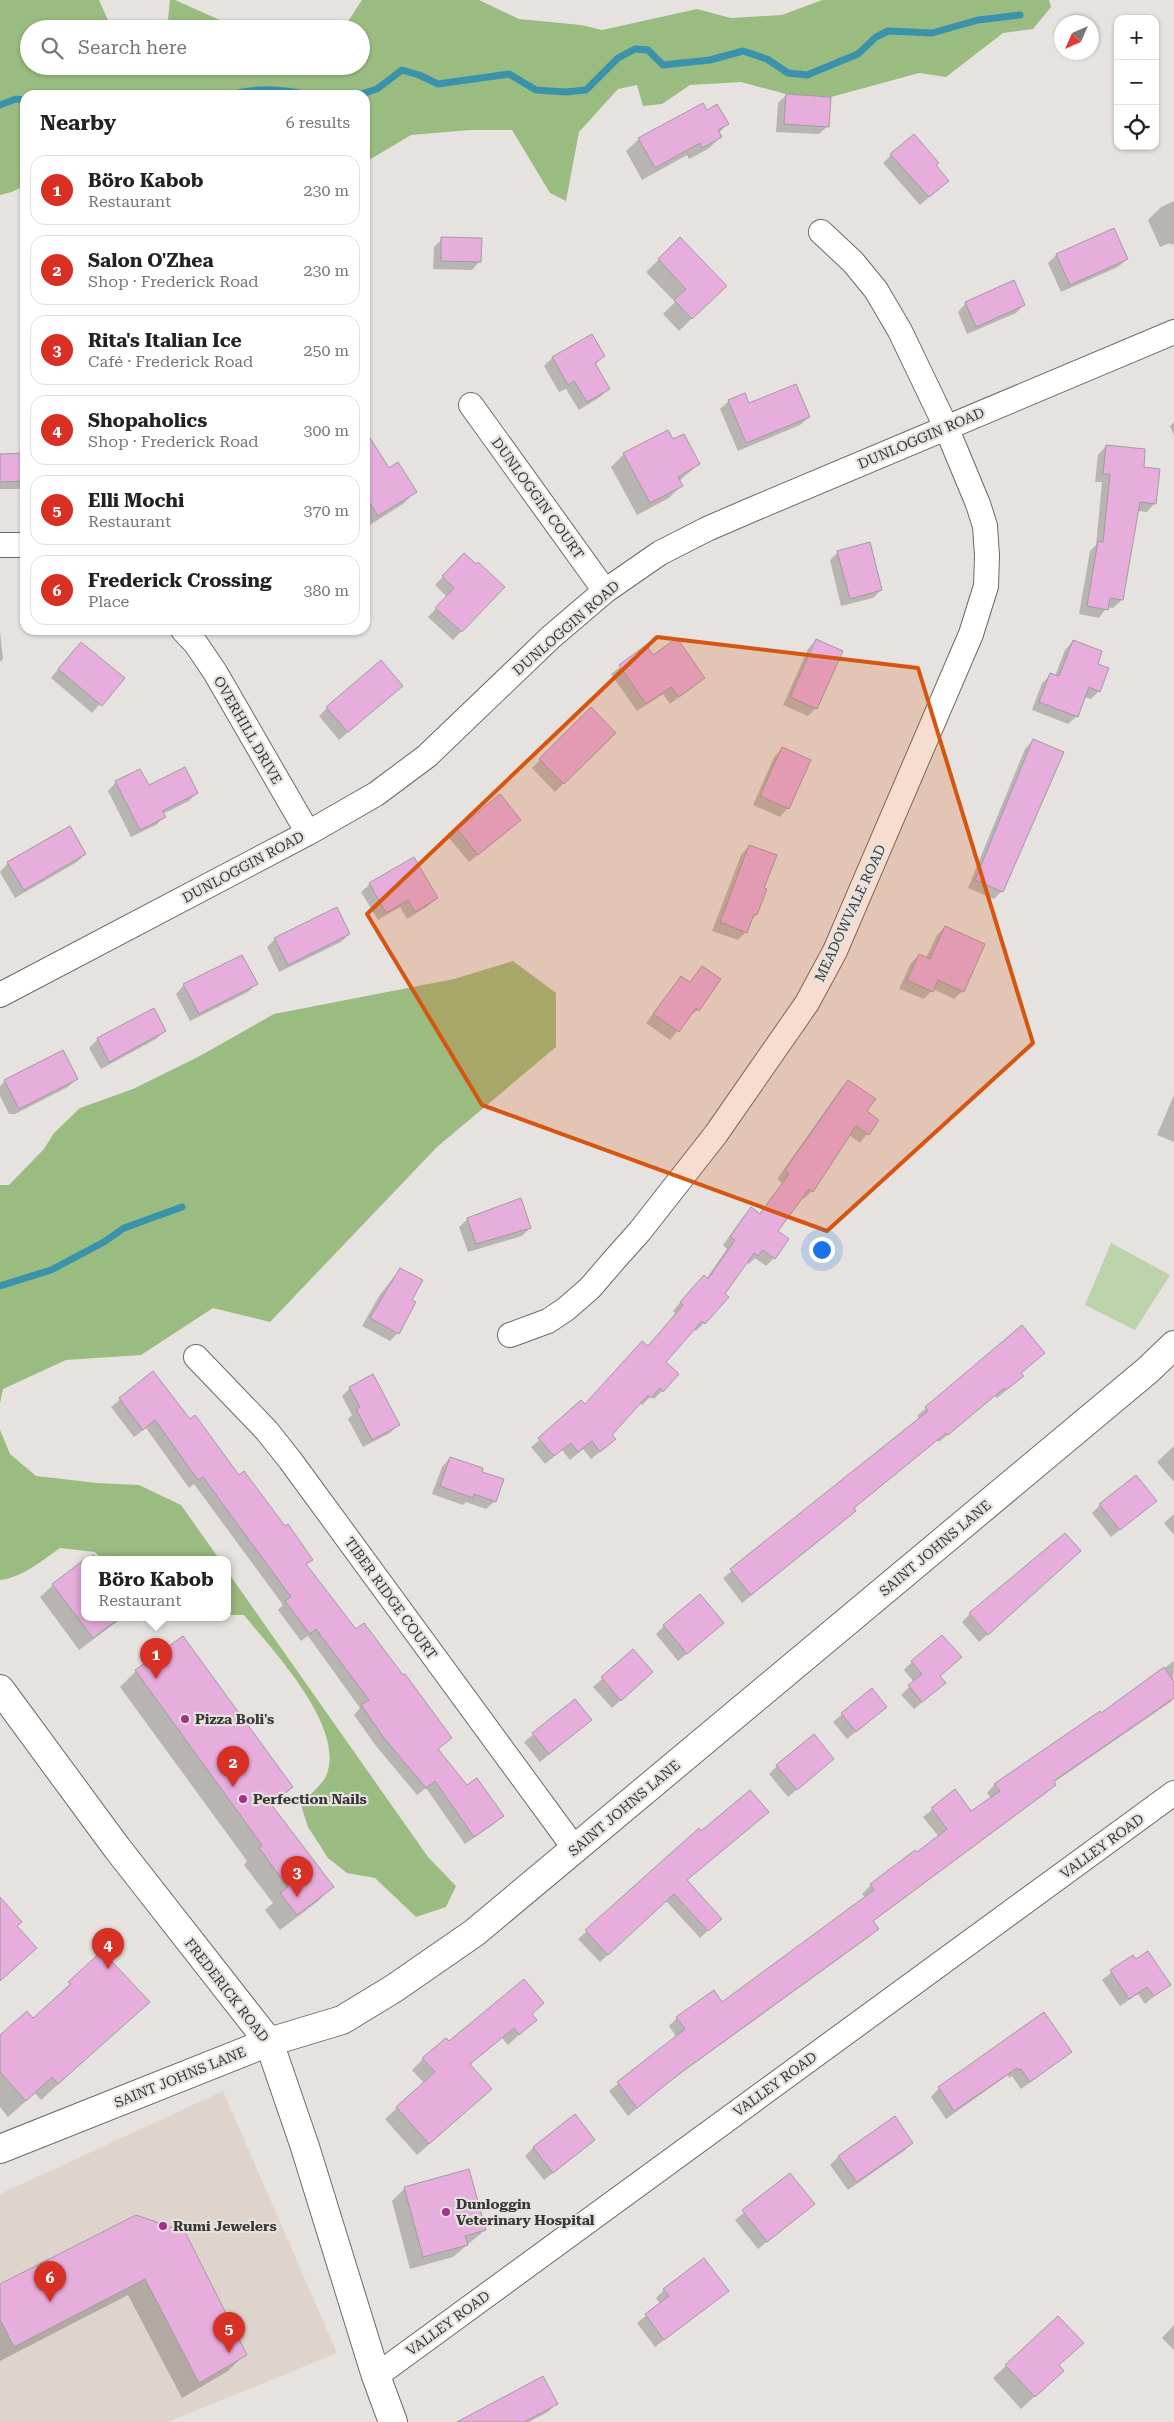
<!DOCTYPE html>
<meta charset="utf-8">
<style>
body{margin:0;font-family:"Roboto Serif",serif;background:#f6f6f6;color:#222}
.controls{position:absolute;right:15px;top:15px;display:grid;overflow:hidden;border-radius:10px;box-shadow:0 1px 4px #0004}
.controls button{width:45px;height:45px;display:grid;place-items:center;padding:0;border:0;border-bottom:1px solid #e0e0e0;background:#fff;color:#222;font:25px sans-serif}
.compass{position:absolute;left:1054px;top:15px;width:45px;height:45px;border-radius:50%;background:#fff;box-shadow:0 1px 4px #0004;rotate:225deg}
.you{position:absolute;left:821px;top:1249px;width:18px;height:18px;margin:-12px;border:4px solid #fff;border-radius:50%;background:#1a73e8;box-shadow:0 0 0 8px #1a73e833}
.badge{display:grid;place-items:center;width:32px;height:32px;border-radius:50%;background:#d93025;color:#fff;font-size:16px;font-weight:700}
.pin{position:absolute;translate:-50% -41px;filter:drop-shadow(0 1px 2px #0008)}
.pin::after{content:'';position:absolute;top:26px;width:18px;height:15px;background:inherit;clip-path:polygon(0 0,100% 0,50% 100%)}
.popup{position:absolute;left:81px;top:1556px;width:150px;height:65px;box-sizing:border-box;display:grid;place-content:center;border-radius:10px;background:#fff;filter:drop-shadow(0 1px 4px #0005);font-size:16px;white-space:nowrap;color:#767676}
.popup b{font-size:19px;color:#222}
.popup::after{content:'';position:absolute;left:50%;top:100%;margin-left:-10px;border:10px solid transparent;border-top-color:#fff}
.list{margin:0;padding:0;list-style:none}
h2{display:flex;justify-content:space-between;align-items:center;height:65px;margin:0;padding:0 20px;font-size:21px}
h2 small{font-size:16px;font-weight:400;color:#767676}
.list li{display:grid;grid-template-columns:32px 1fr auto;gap:15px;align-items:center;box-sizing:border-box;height:70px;margin:0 10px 10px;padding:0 10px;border:1px solid #e0e0e0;border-radius:15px}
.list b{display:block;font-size:19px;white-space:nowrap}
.list p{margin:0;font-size:16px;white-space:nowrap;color:#767676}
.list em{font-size:16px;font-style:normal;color:#767676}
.icon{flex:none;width:28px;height:28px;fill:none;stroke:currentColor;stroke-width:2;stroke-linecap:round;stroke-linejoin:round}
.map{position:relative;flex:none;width:1174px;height:2422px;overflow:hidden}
.search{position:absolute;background:#fff;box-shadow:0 1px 4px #0004;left:20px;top:20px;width:350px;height:55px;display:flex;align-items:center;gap:12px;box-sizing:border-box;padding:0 18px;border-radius:28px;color:#767676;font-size:19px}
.panel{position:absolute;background:#fff;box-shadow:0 1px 4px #0004;left:20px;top:90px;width:350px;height:545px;border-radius:15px}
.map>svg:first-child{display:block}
.built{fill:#ded4cb}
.green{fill:#bcd2ab}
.forest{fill:#9abc80}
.shadow{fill:#0003}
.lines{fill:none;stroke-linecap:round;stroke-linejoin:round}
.stream{stroke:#3a93ab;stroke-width:7}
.building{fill:#e7addd;stroke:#a09ca0}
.minor-casing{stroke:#6d6a67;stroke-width:26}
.tertiary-casing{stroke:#6d6a67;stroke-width:30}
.secondary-casing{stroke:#6d6a67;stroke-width:30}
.minor{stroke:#fff;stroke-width:24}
.tertiary{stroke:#fff;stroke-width:28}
.secondary{stroke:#fff;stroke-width:28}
.marked{fill:#d65610;fill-opacity:0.2;stroke:#d65610;stroke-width:4;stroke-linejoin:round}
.poi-dot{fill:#a53089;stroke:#e6e2df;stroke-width:2}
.labels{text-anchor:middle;stroke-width:4.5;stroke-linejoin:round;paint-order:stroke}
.street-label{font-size:14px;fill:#383735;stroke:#e6e2df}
.poi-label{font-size:14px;font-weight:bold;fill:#383735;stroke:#e6e2df;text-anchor:start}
</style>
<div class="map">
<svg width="1174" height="2422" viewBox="0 0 1174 2422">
<rect width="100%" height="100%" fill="#e6e2df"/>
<!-- built -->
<path class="built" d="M223,2091L337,2353L168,2422H0V2194Z"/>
<!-- green -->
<path class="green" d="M1111,1243L1170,1275L1135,1330L1085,1305Z"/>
<!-- forest -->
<path class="forest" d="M0,0H99L112,29H29V66H361V29H343L362,0H479L519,19L581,25L602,30L697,9L731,18L782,15L822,0H1049L1051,7L1033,29L1003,33L946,77L919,73L831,97L786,94L741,82L690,85L662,104L643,106L637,85L618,89L579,132L566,201L550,193L512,130H470L411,135L369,160L365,179V95H25V185L12,192L0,195Z
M170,0H175L240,29H167Z
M513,961L556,993V1047L437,1147L270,1322L213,1308L141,1355L66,1360L3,1389L0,1403V1185H9L44,1149L54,1133L80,1108L133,1089L198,1057L274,1014L454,979Z
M0,1430L10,1454L36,1476L97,1483L139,1485L181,1505L220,1560H102L95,1552L60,1548C43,1560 22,1578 0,1580Z
M227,1571L428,1857L456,1886L446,1907L416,1917L375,1878L347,1873L328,1858L308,1827L301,1805C307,1797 323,1784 326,1776C347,1728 272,1650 244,1615H227Z"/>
<!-- shadow -->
<path class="shadow" d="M786,95L828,126L819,134L776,132L778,103Z
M707,111L727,124L719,133L721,137L708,149L689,159L687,155L642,180L626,151L639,139Z
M891,155L948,181L920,205L883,163Z
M1174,201V244L1171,245L1170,243L1160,247L1148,220L1161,207Z
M442,239L480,261L472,270L433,269L434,247Z
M680,239L713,298L679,331L663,314L675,302L646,272Z
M1056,255L1127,259L1118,267L1061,292L1048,263Z
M966,303L1024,305L1016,313L967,334L958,312Z
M592,335L604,356L595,365L609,389L600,397L579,410L566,389L559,392L544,366L552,358Z
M729,401L809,417L800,425L738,451L720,409Z
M1174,422V435L1170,426Z
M673,441L699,464L679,481L681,486L669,498L637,515L611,467L624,454Z
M1106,446L1142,468L1155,503L1147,512L1137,511L1122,600L1113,608L1107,607L1099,618L1079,614L1090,551L1096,545L1102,482H1095L1098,455Z
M365,451L415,492L403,504L365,528Z
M25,454V484L19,489H0V455Z
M838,552L881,590L873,598L841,606L830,560Z
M464,555L503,587L453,640L428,617L447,597L435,585Z
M0,632L3,659L0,662Z
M816,640V708L808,716L783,705L808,649Z
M1073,641L1096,664L1099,691L1091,699L1084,697L1077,716L1068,724L1032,710L1042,683L1051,675L1055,676L1065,650Z
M646,647L653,657L704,678L670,704L663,694L637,711L611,674Z
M73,651L123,678L92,713L51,678Z
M393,694L339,740L319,716L327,708Z
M591,709L614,733L555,792L532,768Z
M1033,740L1002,891L994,899L968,888L1025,749Z
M782,749L788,808L780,817L753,805L774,757Z
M116,782L148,787L197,793L189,801L163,814L164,817L156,825L131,837L108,791Z
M511,828L469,862L449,838L458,830Z
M749,846L763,888L756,915L751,920L746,932L738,940L712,931L741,855Z
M85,854L77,862L15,898L0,872L8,863Z
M370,884L437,898L428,906L407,919L400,907L378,920L361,892Z
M945,927L963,991L954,999L933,989L924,999L899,989L911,963L919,955L926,958L937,935Z
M349,934L341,942L279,972L267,947L275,939Z
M702,968L719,980L698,1010L688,1017L670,1040L646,1023L681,977L689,983Z
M256,984L248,992L190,1021L176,994L184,985Z
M153,1010L165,1031L156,1039L101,1069L89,1048L98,1039Z
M76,1079L68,1087L15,1114H9L0,1096V1086L5,1081Z
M848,1081L865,1112L878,1120L860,1143L849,1135L812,1191L804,1199L801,1197L776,1231L774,1258L766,1266L755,1258L749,1264L746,1262L704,1323L696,1331L693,1329L664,1362L662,1391L654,1399L651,1396L642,1405L639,1403L611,1435L606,1447L591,1459L583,1449L570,1460L562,1450L545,1464L531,1447L584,1405L647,1347L676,1314L673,1311L695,1285L706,1279L727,1249L723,1245L743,1217L751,1209L759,1214L782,1183L777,1179L840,1090Z
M1174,1095V1142L1157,1135Z
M520,1199L530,1228L522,1236L468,1252L459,1227L468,1219Z
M400,1269L410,1300L398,1333L390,1341L362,1326L379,1296Z
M152,1373L189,1420L312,1560L306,1565L355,1631L451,1737L437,1749L467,1787L502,1816L494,1824L465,1844L426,1788L417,1795L376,1746L354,1715L360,1708L308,1636L301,1641L278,1610L283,1605L194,1484L189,1488L146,1428L134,1437L111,1407Z
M1020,1373L1014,1384L997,1398L995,1396L939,1442L937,1440L853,1509L854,1511L846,1519L742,1603L723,1578L920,1419L917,1416L926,1408Z
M350,1388L398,1425L390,1433L363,1447L348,1419L352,1415L342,1396Z
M1174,1446V1482L1157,1462Z
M450,1458L480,1472L495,1501L486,1509L466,1502L463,1505L432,1494L442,1467Z
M1155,1501L1111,1537L1092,1513L1100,1505Z
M1174,1514V1535L1164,1523Z
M94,1554L98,1560H85Z
M1071,1559L979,1642L962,1622L970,1614Z
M53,1585L85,1618H122L79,1650L40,1597Z
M664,1626L714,1631L678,1661L656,1634Z
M183,1637L292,1787L272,1806L332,1887L317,1902L280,1930L265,1910L273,1903L244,1865L247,1861L120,1687L136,1671Z
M633,1651L652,1672L612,1708L593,1687Z
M1174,1661L1172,1701L1053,1783L1054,1785L1046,1793L872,1922L877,1929L869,1937L669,2082L628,2116L609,2091L677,2038L669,2026L677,2018L722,2003L865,1897L862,1894L871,1885L915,1851L917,1854L939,1837L923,1817L955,1791L971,1813L991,1798L987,1793L995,1784L1101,1715Z
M912,1662L939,1676L936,1691L914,1709L901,1695L914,1682L904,1670Z
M872,1689L886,1707L847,1739L833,1722Z
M574,1701L590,1720L540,1762L524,1742Z
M777,1766L824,1767L788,1797L769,1774Z
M759,1820L686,1881L712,1927L700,1938L666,1901L600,1962L578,1939L701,1832Z
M102,1953L148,2002L41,2100L35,2093L8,2117L0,2107V2037L32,2020Z
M1132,1956L1169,1984L1145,2004L1138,1994L1120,2006L1102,1980Z
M531,2015L535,2020L508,2045L502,2038L469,2065L479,2100L417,2155L385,2119L424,2083L412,2070L423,2059L449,2043Z
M993,2051L1071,2052L1021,2089L1012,2076L1009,2078L1008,2075L946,2119L931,2097L939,2088Z
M594,2140L544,2180L525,2156L534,2147Z
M912,2143L904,2151L848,2190L830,2165L839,2156Z
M790,2175L813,2204L758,2249L735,2220Z
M405,2188L485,2230L453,2257L410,2269L392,2201Z
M136,2217L245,2354L228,2371L182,2398L128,2295L0,2361V2285Z
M664,2290L727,2291L655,2347L637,2323L660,2304L656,2298Z
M1174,2325V2350L1162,2338Z
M1006,2366H1058L1049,2383L1021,2409L993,2378Z
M557,2403L548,2412L529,2422H466Z"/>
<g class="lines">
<!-- stream -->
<path class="stream" d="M229,95C258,87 281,89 310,95
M358,95L377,89L402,70L419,75L438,84L509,74L536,90L566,92L586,90L618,58L635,49L648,50L663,65L710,60L743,51L767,59L788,73L807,75L858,54L876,37L888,31L932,33L978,20L1020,15
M0,105L16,99L25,100
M0,1286L51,1270L104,1242L124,1228L182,1207"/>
</g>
<!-- building -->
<path class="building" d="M786,94L831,97L829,127L784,124Z
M703,103L707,110L717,104L729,124L718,130L722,137L702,148L700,143L655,168L638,138Z
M914,134L939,163L936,165L949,181L929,197L890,154Z
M1114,228L1128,259L1070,285L1056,254Z
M441,237L482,238L481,262L441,261Z
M680,237L727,286L692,319L674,300L686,289L658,259Z
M1014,280L1025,305L976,327L965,302Z
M592,334L605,356L595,363L610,389L587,402L574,381L568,385L552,357Z
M796,384L810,417L746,443L728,400L745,393L749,403Z
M365,430L389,468L398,462L417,492L378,516L365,495Z
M668,430L673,439L684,434L700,464L678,477L683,486L650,503L623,453Z
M1106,445L1145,449L1144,467L1160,469L1156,504L1140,502L1123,600L1110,598L1108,610L1087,606L1098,541L1103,542L1110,474H1103Z
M25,453V481L0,482V454Z
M870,542L882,590L850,599L837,551Z
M464,553L476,564L478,562L505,587L462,632L435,608L454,588L442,576Z
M677,638L705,678L679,697L671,687L646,704L619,665L646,645L653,655Z
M816,639L843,651L817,709L790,697Z
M1073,640L1102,651L1098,664L1109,668L1100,692L1089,687L1078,717L1039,702L1050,673L1059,676Z
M81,642L125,678L102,706L58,669Z
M381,660L403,686L348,732L326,707Z
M591,707L616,733L564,784L539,759Z
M1033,739L1064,752L1003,892L975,880Z
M782,747L811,760L789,809L760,796Z
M185,767L198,793L162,811L166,817L140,830L115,781L140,769L149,785Z
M500,794L521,820L478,855L457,829Z
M70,826L86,854L24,890L7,862Z
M749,845L777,855L764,888L767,889L757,915L754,914L747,933L720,922Z
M414,857L438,898L415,912L408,900L386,913L369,883Z
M337,907L350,934L288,965L274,938Z
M945,926L985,944L964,992L938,980L933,992L907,980L919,954L930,959Z
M242,955L258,984L199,1014L183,984Z
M702,966L721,979L699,1011L696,1008L679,1032L653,1014L681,976L690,982Z
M154,1008L166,1031L109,1062L97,1038Z
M63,1050L78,1079L19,1109L4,1080Z
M848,1080L876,1099L867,1111L879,1120L869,1135L856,1126L813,1192L809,1189L778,1231L789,1239L775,1259L763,1250L758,1256L754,1253L725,1294L729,1297L705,1324L702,1321L666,1362L679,1374L663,1392L660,1388L651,1398L648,1395L612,1435L616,1439L600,1452L592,1441L578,1452L571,1443L554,1456L538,1438L581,1400L585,1404L642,1341L648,1346L683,1305L680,1302L704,1275L708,1279L735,1240L730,1237L751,1207L760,1214L789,1174L785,1170Z
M521,1198L531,1228L476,1244L467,1218Z
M400,1268L423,1280L412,1300L416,1302L399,1334L370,1318Z
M1022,1325L1045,1353L1021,1373L1024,1376L1006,1390L1004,1388L948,1435L946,1433L854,1508L856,1511L751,1595L730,1569L928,1411L925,1407Z
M153,1371L190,1419L195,1415L239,1475L244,1471L285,1526L288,1524L313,1560L306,1564L356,1629L364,1623L403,1675L405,1674L452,1738L438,1749L467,1785L477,1778L504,1816L474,1837L435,1781L426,1788L384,1738L361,1705L369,1700L316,1629L310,1634L285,1601L291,1597L203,1477L198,1480L155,1420L143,1430L119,1398Z
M373,1374L400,1425L372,1440L356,1409L360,1407L349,1387Z
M450,1457L483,1468L482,1472L504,1479L496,1502L474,1494L473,1498L440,1486Z
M1136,1475L1157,1501L1120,1530L1099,1504Z
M1065,1533L1081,1551L988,1635L969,1613Z
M85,1559V1618H120L93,1638L52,1584Z
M700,1594L724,1623L687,1654L663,1625Z
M942,1635L962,1657L940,1676L946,1683L922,1702L908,1685L922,1674L911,1661Z
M183,1636L293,1787L271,1804L334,1887L297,1915L280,1893L288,1887L259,1848L262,1845L135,1670Z
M633,1649L653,1672L621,1701L601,1677Z
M1164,1667L1174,1682V1698L1054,1781L1056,1785L873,1921L879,1929L679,2074L637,2108L617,2082L685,2029L676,2017L714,1990L722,2002L874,1890L870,1884L915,1850L917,1852L947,1829L931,1808L955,1789L971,1811L1000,1791L994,1784L1100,1711L1101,1713Z
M872,1688L887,1707L856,1732L841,1713Z
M575,1699L592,1720L549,1754L532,1733Z
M814,1734L834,1759L797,1790L776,1765Z
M750,1790L769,1812L687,1880L722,1919L708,1931L674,1894L608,1955L585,1930L699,1828L701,1831Z
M0,1897L22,1922L17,1926L37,1948L0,1981Z
M102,1951L150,2002L58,2084L52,2077L26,2101L0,2072V2035L27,2011L33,2018L71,1984L68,1982Z
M1148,1951L1171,1985L1154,1996L1147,1987L1129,1999L1110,1970L1133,1955L1136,1959Z
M524,1979L544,2003L532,2014L537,2020L519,2035L514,2028L470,2064L492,2089L429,2144L396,2107L435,2072L422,2058L446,2038L449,2041Z
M1044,2012L1072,2052L1030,2082L1021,2069L1018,2070L1017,2068L954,2111L938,2087Z
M575,2114L595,2140L553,2173L533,2147Z
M895,2116L913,2143L857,2182L838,2156Z
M469,2169L486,2230L465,2236L468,2245L423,2257L404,2187Z
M790,2173L815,2204L767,2242L742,2210Z
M136,2215L185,2232L247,2355L199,2383L145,2279L14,2347L0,2319V2284Z
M704,2258L729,2291L664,2340L645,2314L669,2296L663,2289Z
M1058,2316L1084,2343L1059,2365L1064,2371L1035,2397L1005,2365Z
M543,2376L558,2404L524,2422H457Z"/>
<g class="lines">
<defs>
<path id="minor" d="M471,405L605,591
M0,545H25
M183,630L196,644L215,672L308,833
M0,995L308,833L376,794L427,756L551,637L605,591L660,553L707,529L751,510L1174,332
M510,1335L548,1321L566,1309L590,1288L615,1259L640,1231L716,1134L807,1003L835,951L971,634L986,586L987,556L985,526L978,504L946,427L900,331L876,290L853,262L821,232
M196,1357L267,1431L290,1460L575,1849
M376,2376L1174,1793"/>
<path id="tertiary" d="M0,2149L269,2042L342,2020L393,1989L474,1933L1148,1370L1174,1345"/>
<path id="secondary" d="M0,1689L117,1848L269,2042L305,2147L376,2376L393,2422"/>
</defs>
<!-- minor casing -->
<use href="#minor" class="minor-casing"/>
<!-- tertiary casing -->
<use href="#tertiary" class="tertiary-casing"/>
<!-- secondary casing -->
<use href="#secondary" class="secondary-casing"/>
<!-- minor -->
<use href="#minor" class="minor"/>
<!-- tertiary -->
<use href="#tertiary" class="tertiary"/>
<!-- secondary -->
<use href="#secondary" class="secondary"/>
</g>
<!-- marked area -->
<path class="marked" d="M657,637L918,668L1033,1043L827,1231L482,1105L367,914Z"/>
<!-- markers -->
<g class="poi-dot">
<circle cx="185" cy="1719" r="5"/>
<circle cx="243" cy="1799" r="5"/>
<circle cx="446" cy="2212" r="5"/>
<circle cx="163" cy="2226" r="5"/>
</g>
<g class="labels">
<!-- street labels -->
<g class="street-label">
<text transform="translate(921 438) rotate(-23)" y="5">DUNLOGGIN ROAD</text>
<text transform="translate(538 498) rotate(54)" y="5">DUNLOGGIN COURT</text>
<text transform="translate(566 628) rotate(-41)" y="5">DUNLOGGIN ROAD</text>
<text transform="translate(248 730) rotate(60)" y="5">OVERHILL DRIVE</text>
<text transform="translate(243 867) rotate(-28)" y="5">DUNLOGGIN ROAD</text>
<text transform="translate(850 913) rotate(-65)" y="5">MEADOWVALE ROAD</text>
<text transform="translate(935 1548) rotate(-40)" y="5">SAINT JOHNS LANE</text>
<text transform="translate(391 1598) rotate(54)" y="5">TIBER RIDGE COURT</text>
<text transform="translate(624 1808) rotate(-40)" y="5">SAINT JOHNS LANE</text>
<text transform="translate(1102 1846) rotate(-36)" y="5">VALLEY ROAD</text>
<text transform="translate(227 1990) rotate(52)" y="5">FREDERICK ROAD</text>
<text transform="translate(180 2077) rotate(-22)" y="5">SAINT JOHNS LANE</text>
<text transform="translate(775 2084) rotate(-36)" y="5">VALLEY ROAD</text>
<text transform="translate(448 2323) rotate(-36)" y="5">VALLEY ROAD</text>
</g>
<!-- poi labels -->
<g class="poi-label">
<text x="195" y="1724">Pizza Boli's</text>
<text x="253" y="1804">Perfection Nails</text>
<text x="456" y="2209">Dunloggin<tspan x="456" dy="16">Veterinary Hospital</tspan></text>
<text x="173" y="2231">Rumi Jewelers</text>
</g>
</g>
</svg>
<div class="controls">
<button>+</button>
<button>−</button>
<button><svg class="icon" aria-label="locate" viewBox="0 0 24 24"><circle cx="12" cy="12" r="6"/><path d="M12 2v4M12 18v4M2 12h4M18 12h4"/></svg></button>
</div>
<svg class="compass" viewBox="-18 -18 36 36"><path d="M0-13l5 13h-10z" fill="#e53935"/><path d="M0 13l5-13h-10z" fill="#767676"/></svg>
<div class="you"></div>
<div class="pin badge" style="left:156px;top:1679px">1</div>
<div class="popup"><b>Böro Kabob</b>Restaurant</div>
<div class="pin badge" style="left:233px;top:1787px">2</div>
<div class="pin badge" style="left:297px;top:1897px">3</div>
<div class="pin badge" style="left:108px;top:1969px">4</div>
<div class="pin badge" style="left:229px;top:2353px">5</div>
<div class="pin badge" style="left:50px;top:2302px">6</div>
<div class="search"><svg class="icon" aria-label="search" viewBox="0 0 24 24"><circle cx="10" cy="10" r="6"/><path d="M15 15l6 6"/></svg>Search here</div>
<section class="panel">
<h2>Nearby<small>6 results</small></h2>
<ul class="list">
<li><span class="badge">1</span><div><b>Böro Kabob</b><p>Restaurant</p></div><em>230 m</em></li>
<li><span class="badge">2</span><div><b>Salon O'Zhea</b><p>Shop · Frederick Road</p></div><em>230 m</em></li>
<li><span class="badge">3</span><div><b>Rita's Italian Ice</b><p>Café · Frederick Road</p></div><em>250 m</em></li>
<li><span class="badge">4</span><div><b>Shopaholics</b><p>Shop · Frederick Road</p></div><em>300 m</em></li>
<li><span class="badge">5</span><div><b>Elli Mochi</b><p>Restaurant</p></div><em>370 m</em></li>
<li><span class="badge">6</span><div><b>Frederick Crossing</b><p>Place</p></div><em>380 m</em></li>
</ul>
</section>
</div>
